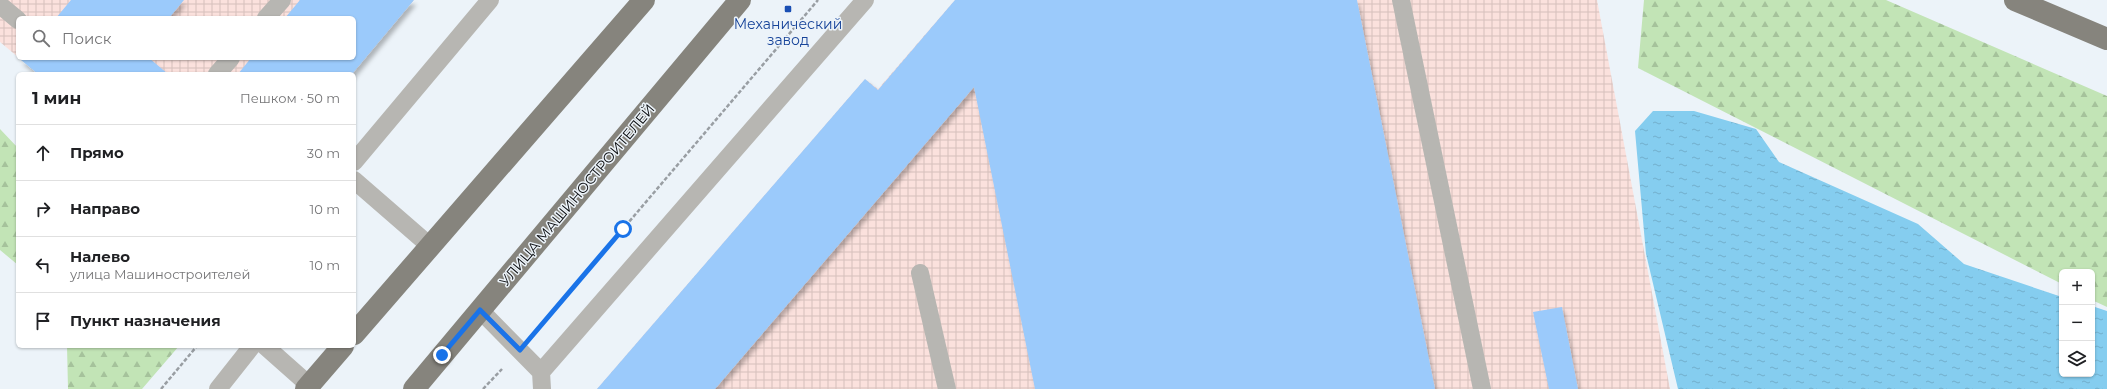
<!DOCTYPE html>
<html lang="ru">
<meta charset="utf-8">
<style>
body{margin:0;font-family:Montserrat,sans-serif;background:#f6f6f6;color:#202124}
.controls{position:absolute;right:12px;bottom:12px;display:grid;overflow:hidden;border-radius:6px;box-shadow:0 1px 3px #0004}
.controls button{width:36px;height:36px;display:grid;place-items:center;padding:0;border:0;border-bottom:1px solid #e0e0e0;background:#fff;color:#202124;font:20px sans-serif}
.stop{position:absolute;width:12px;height:12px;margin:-9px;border:3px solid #1a73e8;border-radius:50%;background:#fff}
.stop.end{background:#1a73e8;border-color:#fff;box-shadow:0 1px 4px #0008}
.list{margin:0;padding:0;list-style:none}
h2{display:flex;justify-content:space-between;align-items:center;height:52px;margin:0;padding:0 16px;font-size:17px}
h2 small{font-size:13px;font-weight:400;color:#757577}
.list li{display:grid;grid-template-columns:26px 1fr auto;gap:12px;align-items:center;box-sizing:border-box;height:56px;padding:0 16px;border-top:1px solid #e0e0e0}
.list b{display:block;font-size:15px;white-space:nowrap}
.list p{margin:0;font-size:13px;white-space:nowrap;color:#757577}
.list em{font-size:13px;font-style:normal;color:#757577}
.icon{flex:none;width:22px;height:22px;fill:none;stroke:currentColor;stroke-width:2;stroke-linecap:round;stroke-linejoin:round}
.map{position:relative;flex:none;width:2107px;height:389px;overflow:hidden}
.search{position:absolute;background:#fff;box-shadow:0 1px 3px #0004;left:16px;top:16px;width:340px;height:44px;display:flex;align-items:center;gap:10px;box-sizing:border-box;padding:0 14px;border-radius:6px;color:#757577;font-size:15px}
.panel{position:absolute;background:#fff;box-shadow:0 1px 3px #0004;left:16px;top:72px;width:340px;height:276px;border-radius:6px}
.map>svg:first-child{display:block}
.industrial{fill:url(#industrial-grid)}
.forest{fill:url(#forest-firs)}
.water{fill:url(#water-ripples)}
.building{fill:#9bcafb;filter:url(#shadow)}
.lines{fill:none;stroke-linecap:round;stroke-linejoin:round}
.path{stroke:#999ea3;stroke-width:2.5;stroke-dasharray:4 2;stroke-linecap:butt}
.service{stroke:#b7b6b2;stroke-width:18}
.primary{stroke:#86847d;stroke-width:22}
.route{stroke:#1a73e8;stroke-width:5}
.transit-dot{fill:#1a4fb4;stroke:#ecf3f9;stroke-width:1.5}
.labels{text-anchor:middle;stroke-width:3;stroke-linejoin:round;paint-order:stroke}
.transit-label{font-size:14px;fill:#164399;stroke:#ecf3f9}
.street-label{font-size:14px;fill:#0a0c0f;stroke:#ecf3f9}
</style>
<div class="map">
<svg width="2107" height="389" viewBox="0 0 2107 389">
<defs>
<pattern id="industrial-grid" width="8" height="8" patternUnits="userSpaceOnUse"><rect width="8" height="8" fill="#fbe1dd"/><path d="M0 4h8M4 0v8" fill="none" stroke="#d6c0bc"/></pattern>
<pattern id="forest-firs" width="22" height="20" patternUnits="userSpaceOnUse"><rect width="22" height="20" fill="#c2e4b6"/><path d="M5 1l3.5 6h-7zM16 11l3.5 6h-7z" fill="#a5c29b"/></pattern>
<pattern id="water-ripples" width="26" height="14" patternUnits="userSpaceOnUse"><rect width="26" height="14" fill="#85cdef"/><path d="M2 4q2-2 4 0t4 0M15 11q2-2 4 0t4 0" fill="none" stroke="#72afcc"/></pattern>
<filter id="shadow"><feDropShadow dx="2.5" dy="4.5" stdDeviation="2" flood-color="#0004"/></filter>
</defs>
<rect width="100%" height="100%" fill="#ecf3f9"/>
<!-- industrial -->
<path class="industrial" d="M0,0H414L352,74H38L19,58H354V18H18V57L0,42Z
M955,0H1597L1670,389H597L865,79L878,89Z"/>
<!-- forest -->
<path class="forest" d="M1644,0H1886L2107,96V307L2092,300V272H2062V284L1638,68Z
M0,129L18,148V265L0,250Z
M67,346H179L142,389H68Z"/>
<!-- water -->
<path class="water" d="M1653,111H1694L1756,129L1779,162L1918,224L1964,264L2062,297V374H2092V306L2107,311V389H1678L1646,254L1635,131Z"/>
<!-- building -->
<path class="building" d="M71,0H184L169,18H56Z
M300,0H414L352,74H238L251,58H354V18H285Z
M955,0H1357L1435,389H1035L974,87L715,389H597L865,79L878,90Z
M22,58H149L168,74H38L21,60Z
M1562,307L1578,389H1549L1533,312Z"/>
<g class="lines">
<!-- path -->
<path class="path" d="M536,331L818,0
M161,389L197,346
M483,389L502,369"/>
<!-- service -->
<path class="service" d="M1401,0L1482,389
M0,5L18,20
M266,18L282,0
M217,74L231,58
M354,162L490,0
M354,180L430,246
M920,273L947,389
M480,310L541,372L542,389
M265,346L309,385
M541,372L865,0
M218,389L252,346"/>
<!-- primary -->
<path class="primary" d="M2015,0L2107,39
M354,334L644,0
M306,389L343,346
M414,389L740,0"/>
</g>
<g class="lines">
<!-- route -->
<path class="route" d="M442,355L480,310L520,350L623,229"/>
</g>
<!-- markers -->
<rect class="transit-dot" x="784" y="5" width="8" height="8" rx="2"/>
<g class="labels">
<!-- transit labels -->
<g class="transit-label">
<text x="788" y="29">Механический<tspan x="788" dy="16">завод</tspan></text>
</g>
<!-- street labels -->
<g class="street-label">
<text transform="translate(577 195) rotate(-50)" y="5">УЛИЦА МАШИНОСТРОИТЕЛЕЙ</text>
</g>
</g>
</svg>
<div class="controls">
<button>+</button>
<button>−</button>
<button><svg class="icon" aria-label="layers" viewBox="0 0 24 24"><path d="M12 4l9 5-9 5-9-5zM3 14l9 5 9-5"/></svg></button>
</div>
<div class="stop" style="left:623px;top:229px"></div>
<div class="stop end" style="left:442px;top:355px"></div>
<div class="search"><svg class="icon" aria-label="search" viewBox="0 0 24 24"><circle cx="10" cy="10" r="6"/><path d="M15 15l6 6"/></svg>Поиск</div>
<section class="panel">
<h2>1 мин<small>Пешком · 50 m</small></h2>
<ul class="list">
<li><svg class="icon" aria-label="ahead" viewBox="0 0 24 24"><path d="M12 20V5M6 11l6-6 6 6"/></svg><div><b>Прямо</b></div><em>30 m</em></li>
<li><svg class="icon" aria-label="right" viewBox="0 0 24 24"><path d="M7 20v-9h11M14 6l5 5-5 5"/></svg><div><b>Направо</b></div><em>10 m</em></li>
<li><svg class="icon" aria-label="left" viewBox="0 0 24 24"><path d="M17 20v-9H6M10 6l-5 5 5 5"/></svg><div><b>Налево</b><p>улица Машиностроителей</p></div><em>10 m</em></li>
<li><svg class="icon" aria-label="arrive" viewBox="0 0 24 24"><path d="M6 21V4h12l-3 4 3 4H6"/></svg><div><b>Пункт назначения</b></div></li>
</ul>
</section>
</div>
